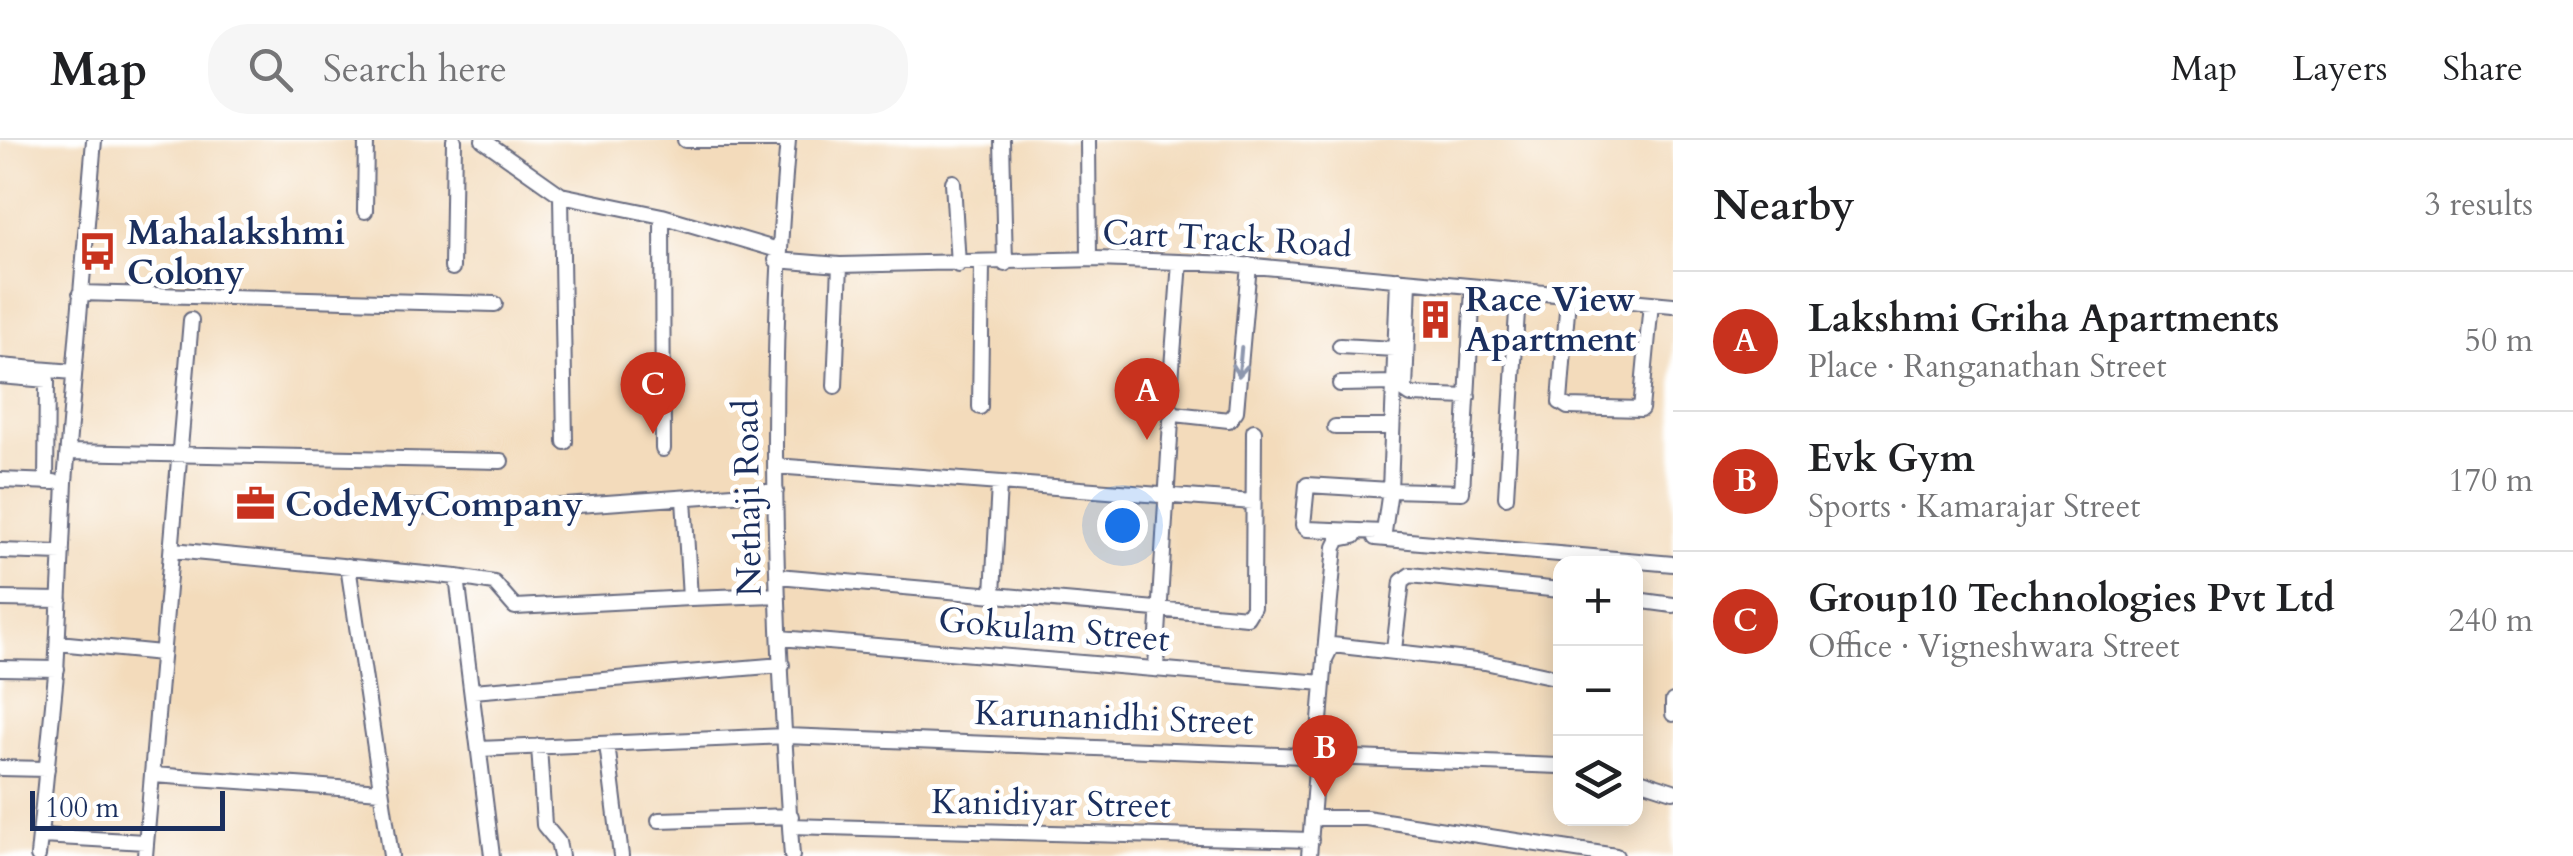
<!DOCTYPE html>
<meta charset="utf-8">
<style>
body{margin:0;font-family:Cardo,serif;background:#f6f6f6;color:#202124}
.controls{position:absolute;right:30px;bottom:30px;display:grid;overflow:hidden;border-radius:20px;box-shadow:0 5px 25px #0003}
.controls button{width:90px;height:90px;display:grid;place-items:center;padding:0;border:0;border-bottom:2px solid #e0e0e0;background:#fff;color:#202124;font:50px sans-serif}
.scale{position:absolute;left:30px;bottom:25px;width:195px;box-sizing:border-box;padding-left:10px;border:5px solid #1b2f5e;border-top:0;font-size:28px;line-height:35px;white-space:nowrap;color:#1b2f5e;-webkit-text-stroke:8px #fff;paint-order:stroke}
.you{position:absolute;left:1122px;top:385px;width:35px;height:35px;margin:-25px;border:8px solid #fff;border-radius:50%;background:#1a73e8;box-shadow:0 0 0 15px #1a73e833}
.badge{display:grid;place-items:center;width:65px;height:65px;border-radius:50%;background:#c8321e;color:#fff;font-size:32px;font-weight:700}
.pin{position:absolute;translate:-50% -82px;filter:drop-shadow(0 2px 5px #0008)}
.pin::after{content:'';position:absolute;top:52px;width:35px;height:30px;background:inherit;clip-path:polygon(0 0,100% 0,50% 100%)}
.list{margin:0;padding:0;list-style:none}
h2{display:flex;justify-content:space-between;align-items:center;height:130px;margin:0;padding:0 40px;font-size:42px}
h2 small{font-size:32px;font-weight:400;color:#757577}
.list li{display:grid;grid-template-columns:65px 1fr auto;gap:30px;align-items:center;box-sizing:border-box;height:140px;padding:0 40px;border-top:2px solid #e0e0e0}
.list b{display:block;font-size:38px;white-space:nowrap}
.list p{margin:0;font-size:32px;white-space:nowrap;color:#757577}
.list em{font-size:32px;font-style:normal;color:#757577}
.icon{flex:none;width:55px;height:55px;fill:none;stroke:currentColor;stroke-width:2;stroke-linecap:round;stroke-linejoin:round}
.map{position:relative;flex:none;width:1673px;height:716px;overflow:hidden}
header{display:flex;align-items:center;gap:60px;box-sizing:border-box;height:140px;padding:0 50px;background:#fff;border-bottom:2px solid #e0e0e0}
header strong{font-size:48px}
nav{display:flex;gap:55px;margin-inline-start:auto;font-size:35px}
.search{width:700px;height:90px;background:#f6f6f6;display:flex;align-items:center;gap:25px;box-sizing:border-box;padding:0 35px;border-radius:40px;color:#757577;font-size:38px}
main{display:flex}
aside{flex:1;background:#fff}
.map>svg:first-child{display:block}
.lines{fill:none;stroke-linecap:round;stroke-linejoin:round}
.minor-casing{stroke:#676b7f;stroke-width:18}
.minor{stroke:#fff;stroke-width:14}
.oneway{stroke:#8d97ae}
.labels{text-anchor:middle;stroke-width:10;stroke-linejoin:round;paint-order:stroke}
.poi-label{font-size:35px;font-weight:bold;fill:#1b2f5e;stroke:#fff;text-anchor:start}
.street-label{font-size:35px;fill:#1b2f5e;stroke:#fff}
</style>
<header>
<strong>Map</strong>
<div class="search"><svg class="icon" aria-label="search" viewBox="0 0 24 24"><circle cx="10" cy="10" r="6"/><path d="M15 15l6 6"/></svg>Search here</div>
<nav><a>Map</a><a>Layers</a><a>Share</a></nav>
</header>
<main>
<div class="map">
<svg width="1673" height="716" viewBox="0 0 1673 716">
<rect width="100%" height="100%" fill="#fff"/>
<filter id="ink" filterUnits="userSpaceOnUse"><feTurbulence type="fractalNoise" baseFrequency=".01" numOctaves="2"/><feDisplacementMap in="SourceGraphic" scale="20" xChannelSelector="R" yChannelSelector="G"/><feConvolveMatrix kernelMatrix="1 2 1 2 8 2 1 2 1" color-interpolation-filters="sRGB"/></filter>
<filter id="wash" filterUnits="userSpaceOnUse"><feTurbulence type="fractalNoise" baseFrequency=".0048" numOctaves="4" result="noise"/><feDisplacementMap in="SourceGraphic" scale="40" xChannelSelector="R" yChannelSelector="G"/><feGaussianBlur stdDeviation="2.25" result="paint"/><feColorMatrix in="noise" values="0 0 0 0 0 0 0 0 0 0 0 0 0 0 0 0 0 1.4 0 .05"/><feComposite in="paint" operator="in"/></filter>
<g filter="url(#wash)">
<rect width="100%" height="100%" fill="#f3dbbb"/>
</g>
<g filter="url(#ink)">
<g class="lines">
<defs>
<path id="minor" d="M483,0L561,55L662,76L778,110
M685,0H788C766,238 775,478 792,716
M1002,0L1005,124
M1088,0L1089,119
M953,42L958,125
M561,55L565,302
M365,71L366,0
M662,76L663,309
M776,120L840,125L1097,119L1233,124L1673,165
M1180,122L1169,267L1175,274L1229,280L1236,271L1249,125
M452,128L454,0
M1398,139L1390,350L1307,345L1303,385L1307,389L1384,392L1390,350L1462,352L1473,148
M1409,141L1405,251L1411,255L1468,257
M80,153L495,164
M1568,157L1560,262L1568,267L1641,269L1651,163
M1340,206L1395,209
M0,226L74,232
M0,236L47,240L46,342
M1340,244L1394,243
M835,246L840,125
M980,267L982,125
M1335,287H1392
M68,312L501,321
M775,326L1253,362
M0,340L54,342
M1506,357L1518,154
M411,367L508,370L776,351
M1375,398L1673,424
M173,410L457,437L494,443L515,467L690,458L684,359
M0,411L62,413
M348,426L391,716
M778,436L1247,477L1253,467L1254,291
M457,437L492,716
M993,453L999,345
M690,458L778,455
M0,459L60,460
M1636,460L1673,465
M780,498L1323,543
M58,503L161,513
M1394,510L1402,441L1410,435L1560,450
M1325,513L1335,407L1339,399L1354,396
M1156,527L1171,281
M0,528L57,529
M473,551L782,525
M1673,561V574
M607,604L621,716
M539,606L544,685L558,702L561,716
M479,609L786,596L1560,626
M0,628L47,629
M153,635L381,651
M1636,639L1673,651
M1313,678H1366L1616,716
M659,680L791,676
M790,686L1311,700
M42,696L145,702
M38,716L56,534L65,342L94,0
M145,716L191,180
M1309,716L1325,519L1332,505L1485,522L1560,538"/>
</defs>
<!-- minor casing -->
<use href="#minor" class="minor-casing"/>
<!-- minor -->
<use href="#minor" class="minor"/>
</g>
<!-- one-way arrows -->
<defs><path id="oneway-shaft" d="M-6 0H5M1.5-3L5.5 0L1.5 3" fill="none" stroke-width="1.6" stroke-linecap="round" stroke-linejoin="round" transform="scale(2.5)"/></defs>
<use class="oneway" href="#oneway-shaft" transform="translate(1240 222) rotate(95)"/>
</g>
<!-- icons -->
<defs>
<symbol id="bus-bare" viewBox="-9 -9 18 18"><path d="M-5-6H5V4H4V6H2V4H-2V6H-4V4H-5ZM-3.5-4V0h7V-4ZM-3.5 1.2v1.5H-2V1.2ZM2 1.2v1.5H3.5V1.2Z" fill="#c8321e" stroke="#fff" stroke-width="2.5" paint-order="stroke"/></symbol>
<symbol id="building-bare" viewBox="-9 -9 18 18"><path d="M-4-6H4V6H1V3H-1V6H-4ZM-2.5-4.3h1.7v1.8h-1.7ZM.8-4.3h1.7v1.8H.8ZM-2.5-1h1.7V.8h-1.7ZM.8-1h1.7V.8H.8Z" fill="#c8321e" stroke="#fff" stroke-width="2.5" paint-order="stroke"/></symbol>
<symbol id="office-bare" viewBox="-9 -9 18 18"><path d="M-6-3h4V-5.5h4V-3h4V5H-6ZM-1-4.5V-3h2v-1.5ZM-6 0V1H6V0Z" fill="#c8321e" stroke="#fff" stroke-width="2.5" paint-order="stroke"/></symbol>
</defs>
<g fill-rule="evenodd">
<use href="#bus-bare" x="70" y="84" width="55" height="55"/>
<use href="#building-bare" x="1408" y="152" width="55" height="55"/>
<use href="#office-bare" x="228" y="336" width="55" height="55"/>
</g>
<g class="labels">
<!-- poi labels -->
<g class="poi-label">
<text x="127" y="104">Mahalakshmi<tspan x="127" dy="40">Colony</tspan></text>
<text x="1465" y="171">Race View<tspan x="1465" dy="40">Apartment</tspan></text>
<text x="285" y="376">CodeMyCompany</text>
</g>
<!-- street labels -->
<g class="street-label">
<text transform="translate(1227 98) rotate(3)" y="12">Cart Track Road</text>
<text transform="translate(747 358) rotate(-91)" y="12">Nethaji Road</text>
<text transform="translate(1054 489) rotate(5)" y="12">Gokulam Street</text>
<text transform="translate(1114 577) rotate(2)" y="12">Karunanidhi Street</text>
<text transform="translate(1051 663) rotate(1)" y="12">Kanidiyar Street</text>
</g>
</g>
</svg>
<div class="controls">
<button>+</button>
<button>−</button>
<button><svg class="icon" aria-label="layers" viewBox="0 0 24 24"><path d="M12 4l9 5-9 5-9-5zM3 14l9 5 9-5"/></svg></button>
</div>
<div class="scale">100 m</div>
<div class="you"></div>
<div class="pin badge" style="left:1147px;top:300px">A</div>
<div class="pin badge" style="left:1325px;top:657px">B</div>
<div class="pin badge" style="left:653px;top:294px">C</div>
</div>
<aside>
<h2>Nearby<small>3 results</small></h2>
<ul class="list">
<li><span class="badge">A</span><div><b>Lakshmi Griha Apartments</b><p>Place · Ranganathan Street</p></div><em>50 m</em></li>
<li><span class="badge">B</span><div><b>Evk Gym</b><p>Sports · Kamarajar Street</p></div><em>170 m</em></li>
<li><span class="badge">C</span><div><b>Group10 Technologies Pvt Ltd</b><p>Office · Vigneshwara Street</p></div><em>240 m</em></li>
</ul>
</aside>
</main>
